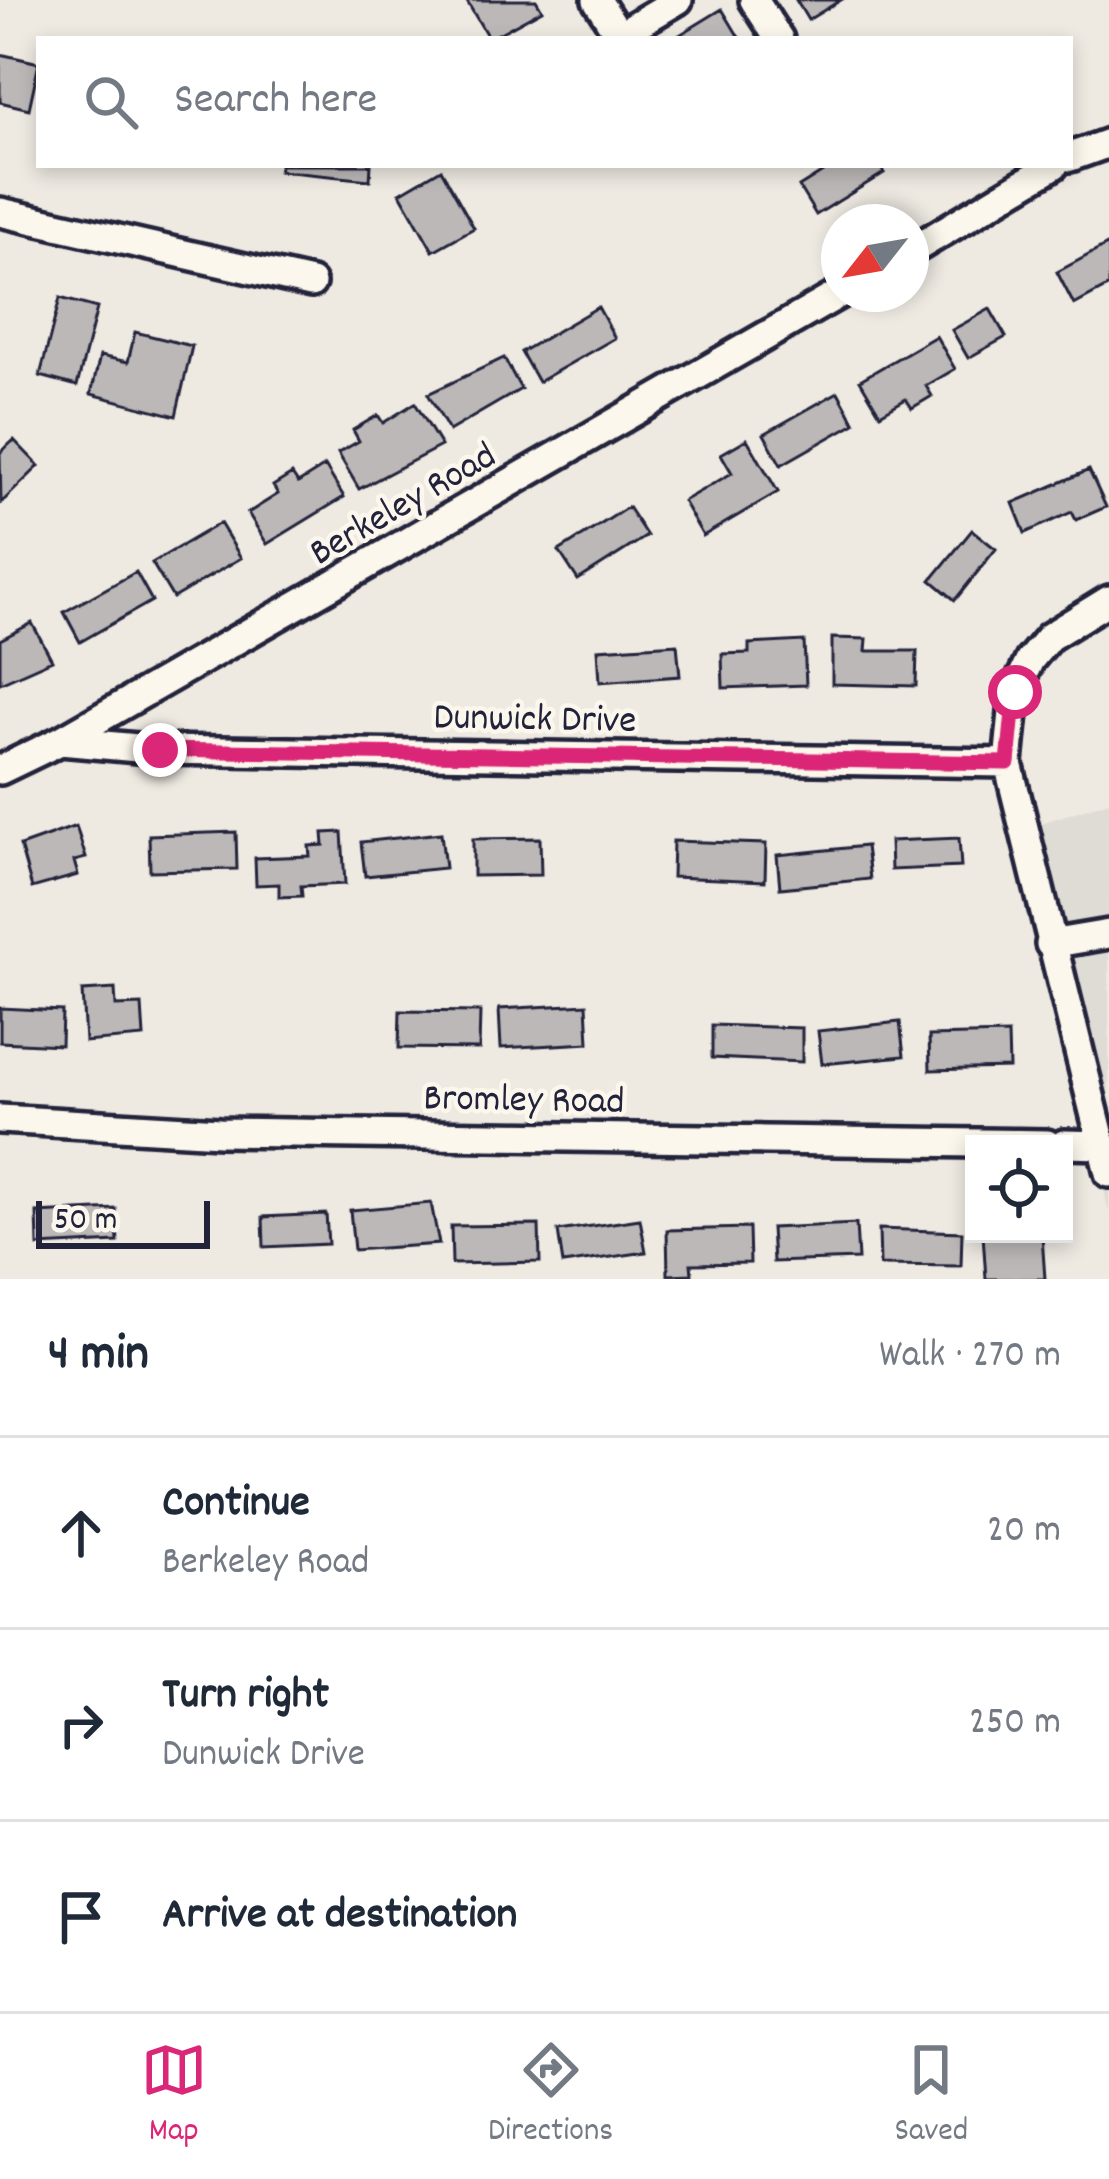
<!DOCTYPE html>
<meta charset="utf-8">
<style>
body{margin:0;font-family:Dekko,sans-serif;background:#f6f6f7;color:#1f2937}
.controls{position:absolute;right:36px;bottom:36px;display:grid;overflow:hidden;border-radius:0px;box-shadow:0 6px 18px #0003}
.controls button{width:108px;height:108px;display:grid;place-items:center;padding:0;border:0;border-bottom:3px solid #e0e1e3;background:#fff;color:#1f2937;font:60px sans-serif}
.compass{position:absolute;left:821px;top:204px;width:108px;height:108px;border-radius:50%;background:#fff;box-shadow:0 6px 18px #0003;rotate:239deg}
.scale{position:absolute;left:36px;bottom:30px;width:174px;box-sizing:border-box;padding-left:12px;border:6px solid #22223b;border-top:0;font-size:33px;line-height:42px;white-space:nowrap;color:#22223b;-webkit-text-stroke:9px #fbf7ec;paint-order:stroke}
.stop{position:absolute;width:36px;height:36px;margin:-27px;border:9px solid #db2777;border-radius:50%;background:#fff}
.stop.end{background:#db2777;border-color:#fff;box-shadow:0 3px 12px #0008}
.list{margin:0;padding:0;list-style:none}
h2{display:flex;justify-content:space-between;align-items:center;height:156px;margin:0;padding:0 48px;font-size:51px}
h2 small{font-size:39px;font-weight:400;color:#747a83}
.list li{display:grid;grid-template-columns:78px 1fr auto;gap:36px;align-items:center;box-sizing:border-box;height:192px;padding:0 48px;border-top:3px solid #e0e1e3}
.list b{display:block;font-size:45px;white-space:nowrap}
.list p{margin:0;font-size:39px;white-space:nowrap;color:#747a83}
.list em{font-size:39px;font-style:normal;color:#747a83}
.icon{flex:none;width:66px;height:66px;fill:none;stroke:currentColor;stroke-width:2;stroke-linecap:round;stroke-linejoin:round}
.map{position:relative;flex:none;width:1109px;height:1279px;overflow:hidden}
.search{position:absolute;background:#fff;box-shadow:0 6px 18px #0003;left:36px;right:36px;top:36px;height:132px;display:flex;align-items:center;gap:30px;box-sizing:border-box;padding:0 42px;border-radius:0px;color:#747a83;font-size:45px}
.sheet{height:732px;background:#fff}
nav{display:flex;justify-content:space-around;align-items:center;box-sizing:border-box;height:168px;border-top:3px solid #e0e1e3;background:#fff;font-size:33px;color:#747a83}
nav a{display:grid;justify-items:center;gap:6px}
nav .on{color:#db2777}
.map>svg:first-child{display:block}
.built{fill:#dfdbd5}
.building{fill:#bcb8b8;stroke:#22223b;stroke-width:3}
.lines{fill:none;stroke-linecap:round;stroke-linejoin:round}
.minor-casing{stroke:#22223b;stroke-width:36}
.minor{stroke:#fbf7ec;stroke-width:27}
.route{stroke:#db2777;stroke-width:15}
.labels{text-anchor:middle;stroke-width:9;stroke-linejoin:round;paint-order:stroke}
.street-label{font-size:39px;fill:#22223b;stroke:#fbf7ec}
</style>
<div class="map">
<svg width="1109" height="1279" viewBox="0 0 1109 1279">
<rect width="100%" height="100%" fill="#eeeae2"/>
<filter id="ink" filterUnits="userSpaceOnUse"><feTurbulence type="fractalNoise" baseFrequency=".00833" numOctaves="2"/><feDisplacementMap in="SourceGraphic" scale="24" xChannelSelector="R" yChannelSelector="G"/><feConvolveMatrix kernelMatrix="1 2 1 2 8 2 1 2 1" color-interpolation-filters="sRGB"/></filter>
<g filter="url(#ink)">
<!-- built -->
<path class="built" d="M1109,801V1213L1026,828Z"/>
<!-- building -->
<path class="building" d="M466,0H536L542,10L489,39Z
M796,0H841L808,20Z
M722,9L740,39H673Z
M0,54L39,63L29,109L0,102Z
M280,165H371L370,180L279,171Z
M834,165H879L884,173L816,215L799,187Z
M441,169L474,228L433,251L400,193Z
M1109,244V286L1074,305L1057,272Z
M60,298L97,308L77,386L40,376Z
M598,307L615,338L538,382L521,352Z
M990,309L1006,337L968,358L952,330Z
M135,332L192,346L176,416L91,394L100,356L128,362Z
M936,336L955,369L926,386L932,396L912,408L906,399L880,414L860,380Z
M504,358L521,389L449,431L428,394Z
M838,392L855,423L781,465L764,434Z
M415,403L441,446L359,489L338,453L359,441L353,430L378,415L383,423Z
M747,439L778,492L703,536L683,501L732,473L721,454Z
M14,440L39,466L1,503L0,453Z
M325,466L344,497L267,544L248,513L278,494L273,486L292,474L298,483Z
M1089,470L1106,507L1076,520L1072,512L1025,533L1013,503Z
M628,507L647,536L578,580L559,551Z
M220,523L241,558L173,598L152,563Z
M972,530L996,549L955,600L931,580Z
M136,572L152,601L80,642L64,612Z
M32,623L52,660L0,683V640Z
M832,638L867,639L866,651H917L916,686L832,684Z
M804,641L806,685L723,688L722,654L749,653V644Z
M677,644L680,676L600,682L598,649Z
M76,826L86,858L74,861L78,875L32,888L20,846Z
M236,832L237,869L150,871L149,835Z
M342,832L345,884L301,886L302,896L279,897V884L256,885L255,858L310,856L309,846L324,845L323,833Z
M441,833L445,868L365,876L361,842Z
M540,838L541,875L473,876V839Z
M959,838L961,867L891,870L890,841Z
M673,841L766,844L765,881L672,877Z
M866,846L870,879L780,888L777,855Z
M115,989L116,1006L142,1005L144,1037L85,1042L82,991Z
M587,1004L589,1043L501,1048L499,1009Z
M0,1008L62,1011L61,1045L0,1042Z
M400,1011L480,1012L479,1049L399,1048Z
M900,1022L904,1056L822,1064L818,1031Z
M712,1025L802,1028V1062L712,1058Z
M1008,1034L1009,1068L930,1070L929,1036Z
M431,1203L439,1244L354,1250L350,1210Z
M116,1209L118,1242L38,1246L37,1213Z
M326,1214L328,1244L264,1247L263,1217Z
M640,1219L646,1252L563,1264L558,1231Z
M856,1224L858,1259L773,1262L771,1228Z
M539,1225L540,1262L452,1264L451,1226Z
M749,1228L750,1263L691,1264L692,1274L668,1275L667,1230Z
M879,1229L962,1232L961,1266L880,1265Z
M983,1234L1042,1236L1045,1279H986Z"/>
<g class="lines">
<defs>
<path id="minor" d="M597,0L619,35L678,0
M754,0L779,39
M1070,157L1109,143
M0,212L311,283
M911,251L1054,165
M1109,600L1049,637L1030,660L1015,692L1008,763L1109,1173
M60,741L160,750L1008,763
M0,770L60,741L839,294
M1050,944L1109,934
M0,1119L220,1132L1047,1144
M1064,1144L1104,1145"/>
</defs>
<!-- minor casing -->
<use href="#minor" class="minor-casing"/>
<!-- minor -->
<use href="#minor" class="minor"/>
</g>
</g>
<g class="lines" filter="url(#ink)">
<!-- route -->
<path class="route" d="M160,750L1008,763L1015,692"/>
</g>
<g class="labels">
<!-- street labels -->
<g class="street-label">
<text transform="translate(401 501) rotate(-30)" y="14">Berkeley Road</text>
<text transform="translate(535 715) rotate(1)" y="14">Dunwick Drive</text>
<text transform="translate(524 1096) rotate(1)" y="14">Bromley Road</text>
</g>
</g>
</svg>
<div class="controls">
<button><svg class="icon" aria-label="locate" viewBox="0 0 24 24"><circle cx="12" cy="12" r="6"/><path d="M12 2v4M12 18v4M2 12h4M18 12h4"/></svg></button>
</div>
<svg class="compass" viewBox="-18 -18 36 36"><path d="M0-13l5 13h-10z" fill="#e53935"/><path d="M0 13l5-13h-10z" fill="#747a83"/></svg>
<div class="scale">50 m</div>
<div class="stop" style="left:1015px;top:692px"></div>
<div class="stop end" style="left:160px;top:750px"></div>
<div class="search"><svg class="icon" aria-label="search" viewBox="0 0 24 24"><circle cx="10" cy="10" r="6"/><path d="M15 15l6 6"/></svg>Search here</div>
</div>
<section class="sheet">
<h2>4 min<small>Walk · 270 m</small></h2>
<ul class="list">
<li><svg class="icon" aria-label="ahead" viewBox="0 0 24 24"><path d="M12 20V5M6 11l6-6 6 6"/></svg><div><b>Continue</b><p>Berkeley Road</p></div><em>20 m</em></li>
<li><svg class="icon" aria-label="right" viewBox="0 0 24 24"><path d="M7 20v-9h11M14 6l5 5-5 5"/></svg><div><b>Turn right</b><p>Dunwick Drive</p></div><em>250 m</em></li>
<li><svg class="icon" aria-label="arrive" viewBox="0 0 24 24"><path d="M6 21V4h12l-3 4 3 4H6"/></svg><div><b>Arrive at destination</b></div></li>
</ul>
</section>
<nav>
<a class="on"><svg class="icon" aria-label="map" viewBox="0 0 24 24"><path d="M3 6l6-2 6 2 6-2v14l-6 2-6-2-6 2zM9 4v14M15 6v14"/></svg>Map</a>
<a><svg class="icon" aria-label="directions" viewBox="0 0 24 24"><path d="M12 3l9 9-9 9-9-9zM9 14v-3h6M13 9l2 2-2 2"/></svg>Directions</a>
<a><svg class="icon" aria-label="saved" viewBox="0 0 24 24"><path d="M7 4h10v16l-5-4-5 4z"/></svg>Saved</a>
</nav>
